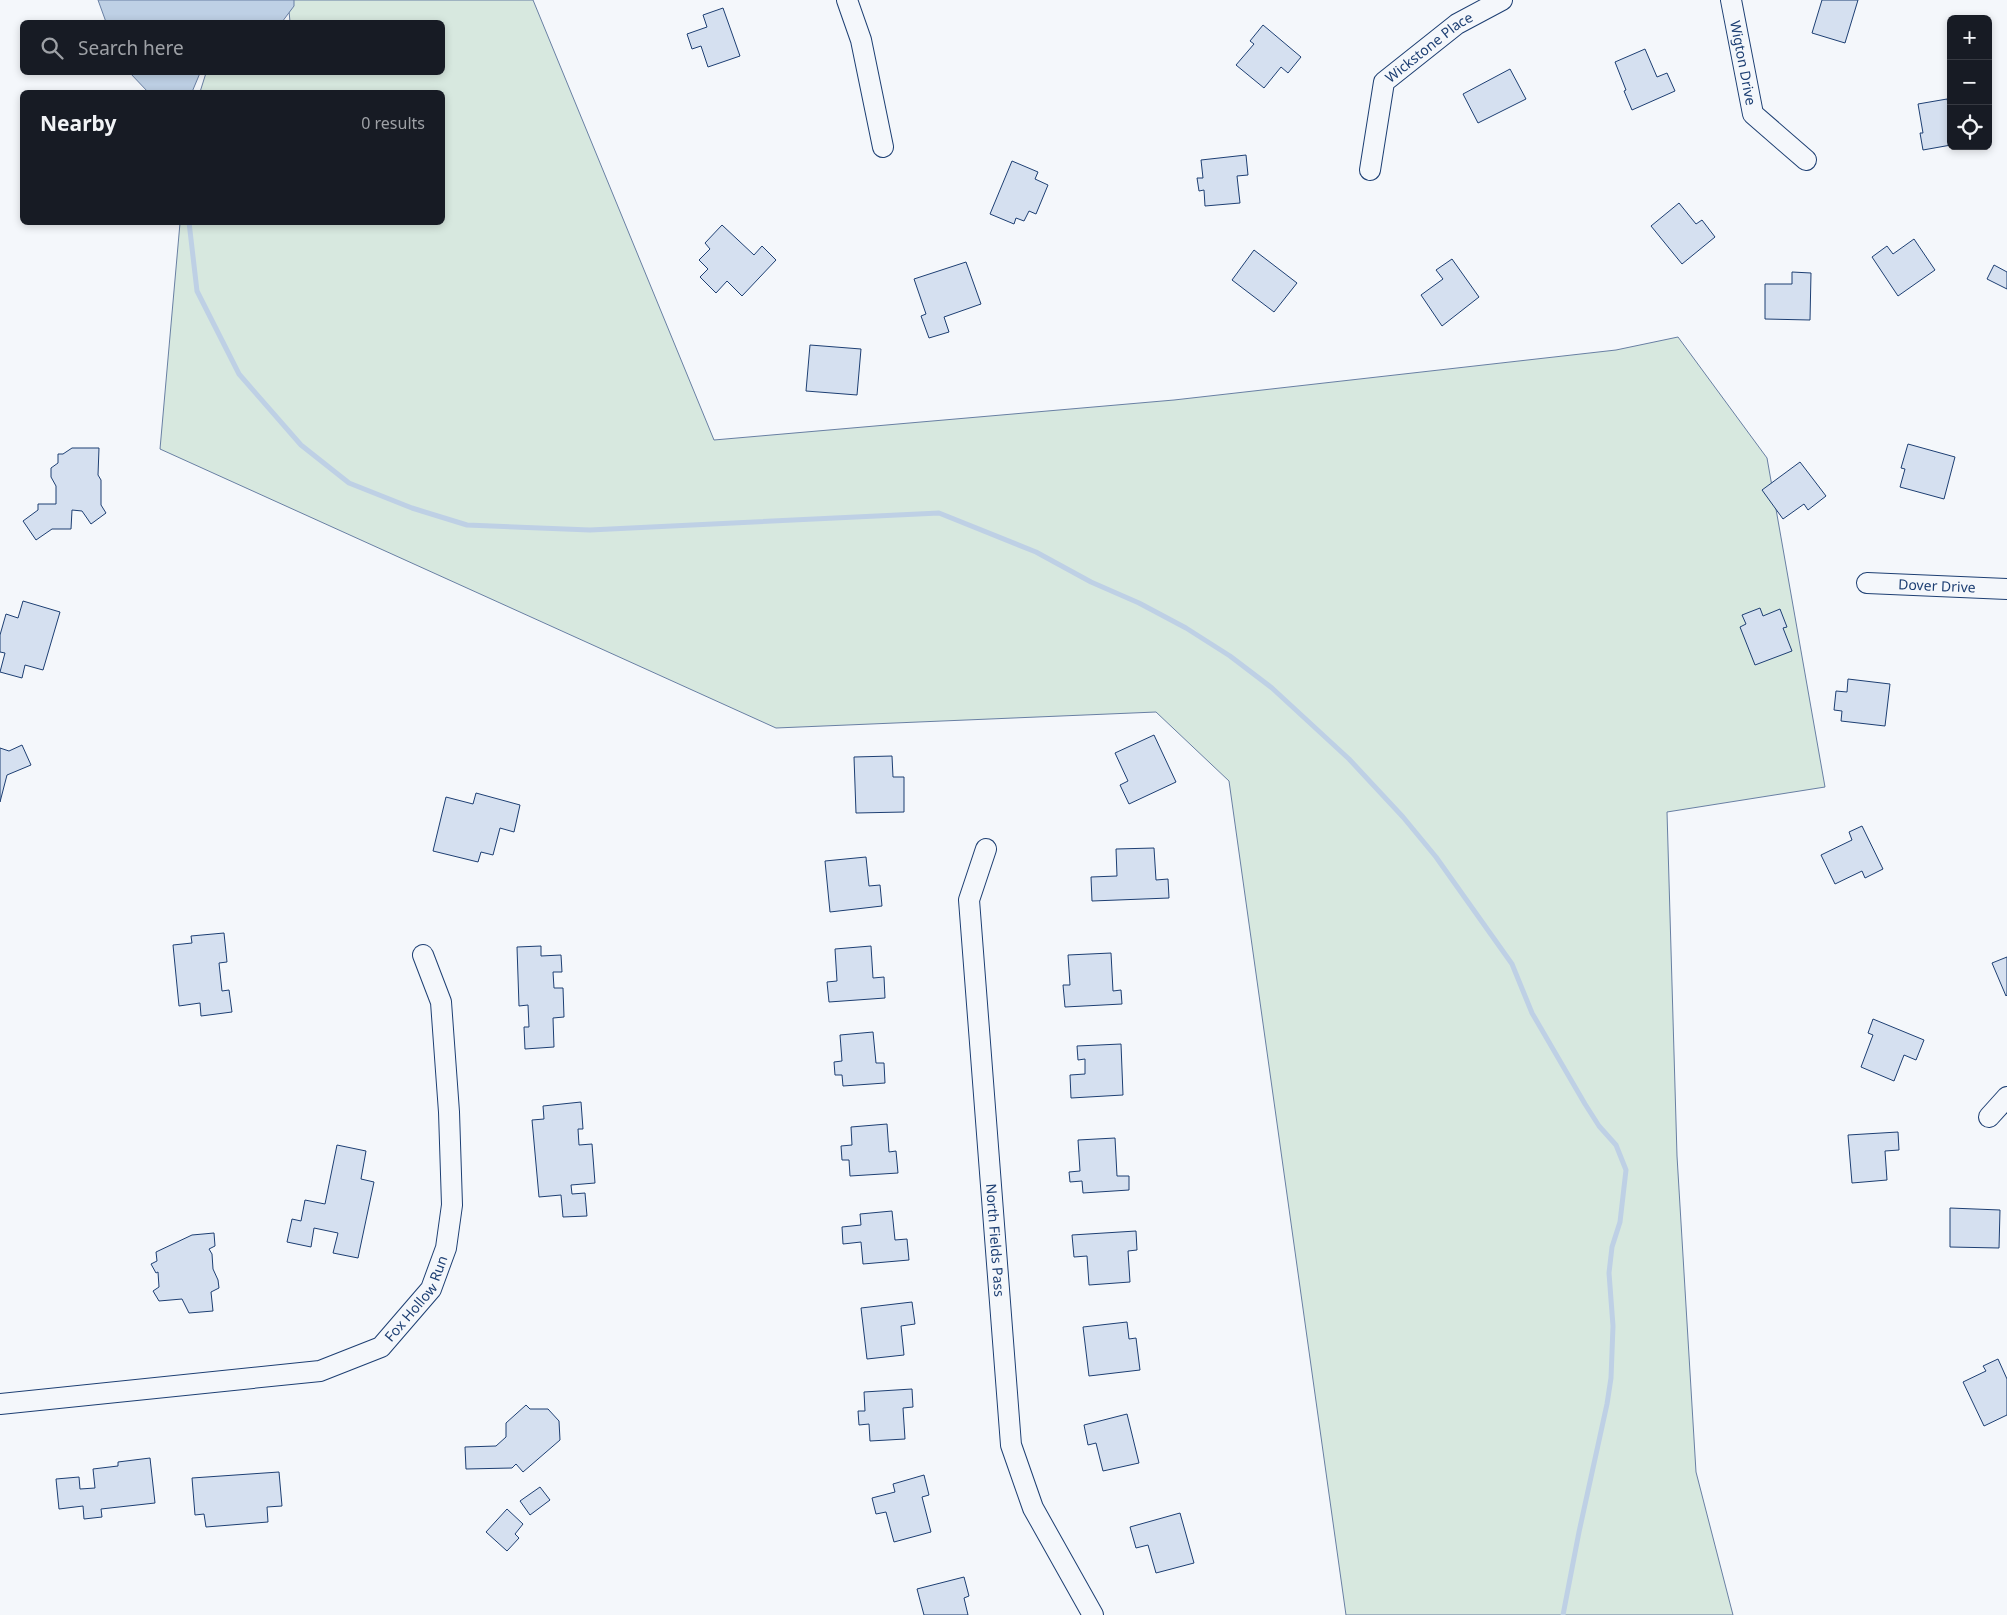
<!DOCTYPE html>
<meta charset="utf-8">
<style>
body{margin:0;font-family:"Noto Sans",sans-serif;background:#20242c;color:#f1f3f6}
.controls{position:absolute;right:15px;top:15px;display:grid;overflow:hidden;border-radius:8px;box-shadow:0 2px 8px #0003}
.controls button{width:45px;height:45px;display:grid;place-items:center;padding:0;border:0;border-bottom:1px solid #363941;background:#171b24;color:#f1f3f6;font:25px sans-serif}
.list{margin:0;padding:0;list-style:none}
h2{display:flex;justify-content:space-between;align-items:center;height:65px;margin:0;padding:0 20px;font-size:21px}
h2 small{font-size:16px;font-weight:400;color:#9ea1a6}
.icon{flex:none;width:28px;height:28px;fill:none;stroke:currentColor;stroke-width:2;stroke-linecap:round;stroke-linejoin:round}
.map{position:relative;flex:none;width:2007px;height:1615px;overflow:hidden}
.search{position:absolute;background:#171b24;box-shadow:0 2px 8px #0003;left:20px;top:20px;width:425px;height:55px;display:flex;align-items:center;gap:12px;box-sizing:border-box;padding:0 18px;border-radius:8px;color:#9ea1a6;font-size:19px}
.panel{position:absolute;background:#171b24;box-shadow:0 2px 8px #0003;left:20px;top:90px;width:425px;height:135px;border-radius:8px}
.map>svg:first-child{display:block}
.green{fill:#d7e8df;stroke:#687fa3}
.water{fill:#bed0e5;stroke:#687fa3}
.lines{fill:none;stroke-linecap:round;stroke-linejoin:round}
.stream{stroke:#bed0e5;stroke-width:5}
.building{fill:#d5e0f0;stroke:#1d3f73}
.minor-casing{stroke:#1d3f73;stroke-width:22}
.minor{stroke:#f4f7fb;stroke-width:20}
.labels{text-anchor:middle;stroke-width:4;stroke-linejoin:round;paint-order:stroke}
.street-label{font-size:14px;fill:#1d3f73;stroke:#f4f7fb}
</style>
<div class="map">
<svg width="2007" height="1615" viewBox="0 0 2007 1615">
<rect width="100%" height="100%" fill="#f4f7fb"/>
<!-- green -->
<path class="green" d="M288,0H533L714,440L1174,400L1616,350L1678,337L1767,458L1825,787L1667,812L1677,1156L1696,1472L1733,1615H1346L1229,781L1156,712L776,728L160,449L180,223L442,222V92H200L206,73L442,72V22H290Z"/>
<!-- water -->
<path class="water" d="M98,0H294V6L282,22H106Z
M130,73H200L192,92H148Z"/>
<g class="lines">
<!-- stream -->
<path class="stream" d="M189,222L197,291L239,374L301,445L349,483L412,508L467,525L590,530L939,513L1036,552L1091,582L1139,603L1186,628L1230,656L1272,688L1349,759L1403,817L1436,857L1512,964L1532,1013L1585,1104L1599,1126L1616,1145L1626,1170L1620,1222L1612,1247L1609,1273L1613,1326L1611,1378L1607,1404L1579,1532L1563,1615"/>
</g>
<!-- building -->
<path class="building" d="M1822,0H1858L1845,43L1812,33Z
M723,8L740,56L708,67L701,46L692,49L687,34L707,27L703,15Z
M1263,25L1301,57L1288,73L1281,67L1264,88L1236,65L1254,44L1250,41Z
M1645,49L1657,77L1667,73L1675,91L1632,110L1624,91L1626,90L1615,62Z
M1510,69L1526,99L1478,123L1463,94Z
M1947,99L1951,114V145L1923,150L1920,133H1923L1918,104Z
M1246,155L1248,175L1237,176L1240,203L1205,206L1204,190L1199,191L1197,178H1203L1201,160Z
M1012,161L1038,172L1035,179L1048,185L1036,214L1029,211L1024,221L1016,218L1014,224L990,214Z
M1679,203L1696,224L1702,220L1715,237L1682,264L1651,226Z
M722,225L754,255L762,246L776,260L742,296L727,281L716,293L700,277L708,269L699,260L710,249L705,243Z
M1914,239L1935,270L1898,296L1872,257L1887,246L1893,254Z
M1254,250L1297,283L1274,312L1232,280Z
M1452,259L1479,297L1442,326L1421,295L1443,279L1436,270Z
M966,262L981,304L944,317L949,332L929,338L921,316L926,314L914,279Z
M1994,265L2007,272V289L1987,279Z
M1792,272L1811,273L1810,320L1765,319V284H1792Z
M810,345L861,349L857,395L806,391Z
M1908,444L1955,457L1944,499L1900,487L1905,469L1901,468Z
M72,448H99L98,475L101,480V505L106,513L91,524L82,511L72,510L71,529H52L36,540L23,521L38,510V504H56V486L51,477V468L58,463V454H63Z
M1800,462L1826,496L1808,510L1804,504L1783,519L1762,490Z
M23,601L60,612L43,670L25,665L22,678L0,672L5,653L0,652V635L6,614L18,618Z
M1760,608L1763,616L1780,609L1787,627L1783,628L1792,651L1755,665L1740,627L1746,624L1742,615Z
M1848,679L1890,684L1885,726L1841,721L1842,711L1834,710L1836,691L1847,692Z
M1154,735L1176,782L1129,804L1120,785L1128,781L1115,753Z
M22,745L31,765L7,775L0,802V748L9,751Z
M892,756L893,777H904V812L856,813L854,757Z
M476,793L520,805L514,832L500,828L493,855L481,852L478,862L433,851L446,797L473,804Z
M1862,826L1883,869L1865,878L1862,871L1835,884L1821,855L1852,840L1849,832Z
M1154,848L1156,880L1168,879L1169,898L1092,901L1091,877L1117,876L1116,849Z
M866,857L869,886L880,885L882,906L830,912L825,861Z
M224,933L227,962L219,963L222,991L229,990L232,1012L201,1016L200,1003L179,1006L173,945L192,943L191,936Z
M541,946V956L561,955L562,972H553L554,988H563L564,1017L553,1018L554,1047L525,1049L524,1027H529L528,1005L519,1006L517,947Z
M871,946L873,978L884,977L885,998L829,1002L827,982L837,981L835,949Z
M1111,953L1113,991L1121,990L1122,1004L1065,1007L1063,985H1070L1068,955Z
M2007,957V995L2006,996L1992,963Z
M1873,1019L1924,1040L1916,1060L1904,1055L1894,1081L1861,1067L1873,1035L1868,1033Z
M873,1032L876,1063H884L885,1083L843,1086L842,1075H835L834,1062L842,1061L840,1035Z
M1121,1044L1123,1095L1071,1098L1070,1075L1085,1074V1059L1078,1060L1077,1046Z
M581,1102L583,1129H578L579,1145L592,1144L595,1183L571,1185L572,1194L585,1193L587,1216L563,1217L561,1195L539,1197L532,1120L544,1119L543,1106Z
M887,1124L889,1152L896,1151L898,1173L850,1176L849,1160H842L841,1146L852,1145L851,1127Z
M1898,1132L1899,1150L1885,1151L1887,1180L1852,1183L1848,1135Z
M1115,1138L1117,1176H1129V1190L1083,1193L1082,1181L1070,1182L1069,1172L1080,1171L1078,1140Z
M337,1145L366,1151L361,1179L374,1182L358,1258L333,1253L338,1233L314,1228L311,1247L287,1242L292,1219L301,1221L305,1200L325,1204Z
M1950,1208L2000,1210L1999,1248L1950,1247Z
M892,1211L895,1240L907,1239L909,1260L863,1264L861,1242L843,1244L842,1227L861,1225L860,1214Z
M1136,1231L1137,1250L1128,1251L1130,1282L1089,1285L1087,1256L1074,1257L1072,1235Z
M214,1233L215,1246L209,1249L212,1254L213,1269L218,1280L219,1288L211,1292L213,1311L189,1313L182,1299L159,1301L153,1291L159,1287L158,1272L156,1273L151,1264L157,1261L156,1252L192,1235Z
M912,1302L915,1324L901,1326L904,1355L867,1359L861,1308Z
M1127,1322L1129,1339L1136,1338L1140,1370L1089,1376L1083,1327Z
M1998,1359L2007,1379V1415L1984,1426L1963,1382L1986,1371L1983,1366Z
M912,1389L913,1407L903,1408L905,1439L870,1441L869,1424L859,1425L858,1411H865L864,1392Z
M526,1405L530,1409H548L559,1421L560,1440L523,1472L516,1464L512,1468L466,1469L465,1447L496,1446L506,1437V1423Z
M1127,1414L1139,1463L1103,1471L1096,1443L1088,1445L1084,1425Z
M150,1458L155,1503L101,1509L102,1517L84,1519L83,1506L59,1509L56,1479L79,1477L80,1489L95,1488L93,1469L118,1466V1462Z
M279,1472L282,1506L267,1507L268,1522L206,1527L204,1514L195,1515L192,1478Z
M924,1475L929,1495L922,1497L931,1532L894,1542L886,1512L876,1514L872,1498L895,1492L893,1484Z
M540,1487L550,1500L530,1515L520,1501Z
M507,1509L523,1524L515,1534L519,1538L507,1551L486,1532Z
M1180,1513L1194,1563L1156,1573L1148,1545L1136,1548L1130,1527Z
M964,1577L969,1596L964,1598L968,1615H924L917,1589Z"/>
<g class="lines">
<defs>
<g id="minor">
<path d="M847,0L861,40L883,147"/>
<path id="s1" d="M1731,0L1753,114L1806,160"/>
<path id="s2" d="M1370,170L1384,82L1457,24L1502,0"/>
<path id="s3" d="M1867,583L2007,589"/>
<path id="s4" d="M986,849L969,900L1011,1445L1033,1508L1093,1615"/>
<path d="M1989,1117L2007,1097"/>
<path id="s5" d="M0,1404L320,1371L381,1347L431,1289L446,1248L452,1205L449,1112L441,1002L423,955"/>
</g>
</defs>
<!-- minor casing -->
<use href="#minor" class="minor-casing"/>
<!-- minor -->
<use href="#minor" class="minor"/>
</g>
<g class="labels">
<!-- street labels -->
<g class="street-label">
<text dy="5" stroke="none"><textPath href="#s2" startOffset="146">Wickstone Place</textPath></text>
<text dy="5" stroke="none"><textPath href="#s1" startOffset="64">Wigton Drive</textPath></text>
<text dy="5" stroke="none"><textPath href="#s3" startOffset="70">Dover Drive</textPath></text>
<text dy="5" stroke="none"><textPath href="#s4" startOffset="395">North Fields Pass</textPath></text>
<text dy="5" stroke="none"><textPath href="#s5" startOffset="448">Fox Hollow Run</textPath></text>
</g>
</g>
</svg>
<div class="controls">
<button>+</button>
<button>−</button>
<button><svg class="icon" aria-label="locate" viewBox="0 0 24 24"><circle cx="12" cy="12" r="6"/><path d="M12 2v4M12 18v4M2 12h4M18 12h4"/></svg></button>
</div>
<div class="search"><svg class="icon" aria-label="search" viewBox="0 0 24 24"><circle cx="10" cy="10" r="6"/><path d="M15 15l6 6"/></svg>Search here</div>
<section class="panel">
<h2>Nearby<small>0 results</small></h2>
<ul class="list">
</ul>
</section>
</div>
